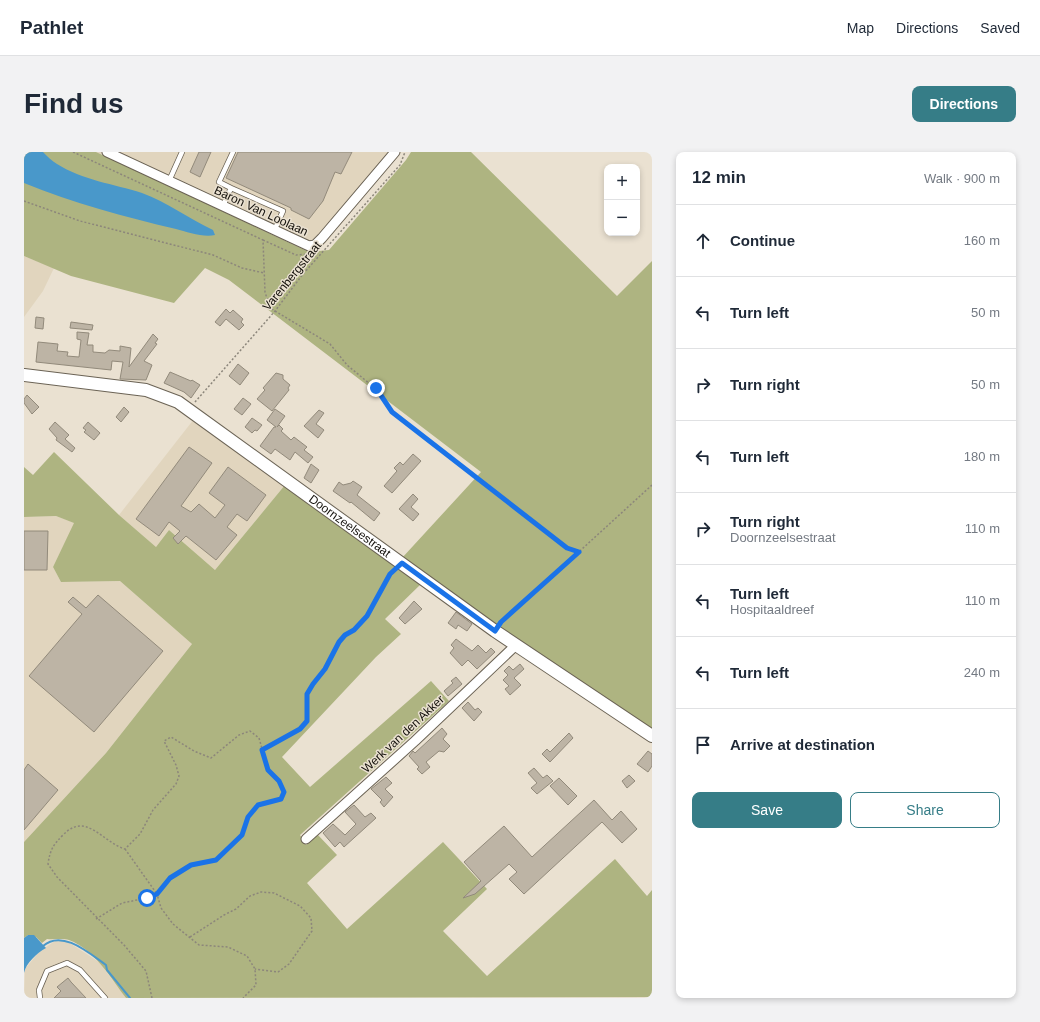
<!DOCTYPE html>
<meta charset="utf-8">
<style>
body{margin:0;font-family:Arial,sans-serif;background:#f2f2f3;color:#1f2937}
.controls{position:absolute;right:12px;top:12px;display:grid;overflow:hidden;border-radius:8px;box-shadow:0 2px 6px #0003}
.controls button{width:36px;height:36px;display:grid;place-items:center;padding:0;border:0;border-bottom:1px solid #e0e1e3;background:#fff;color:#1f2937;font:20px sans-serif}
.stop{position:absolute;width:12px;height:12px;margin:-9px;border:3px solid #1a73e8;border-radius:50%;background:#fff}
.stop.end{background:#1a73e8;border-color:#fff;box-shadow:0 1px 4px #0008}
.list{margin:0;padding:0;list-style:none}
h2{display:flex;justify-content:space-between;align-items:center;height:52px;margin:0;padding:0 16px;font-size:17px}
h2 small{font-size:13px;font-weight:400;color:#747a83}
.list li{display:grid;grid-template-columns:26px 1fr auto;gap:12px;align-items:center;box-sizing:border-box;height:72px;padding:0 16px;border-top:1px solid #e0e1e3}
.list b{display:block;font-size:15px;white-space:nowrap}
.list p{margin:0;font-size:13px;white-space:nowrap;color:#747a83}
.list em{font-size:13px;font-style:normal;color:#747a83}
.actions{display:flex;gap:8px;padding:12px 16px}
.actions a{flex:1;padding:9px 0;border:1px solid #367d87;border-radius:8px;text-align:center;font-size:14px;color:#367d87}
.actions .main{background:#367d87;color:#fff}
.icon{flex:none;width:22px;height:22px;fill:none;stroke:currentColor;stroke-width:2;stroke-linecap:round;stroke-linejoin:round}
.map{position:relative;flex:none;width:628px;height:846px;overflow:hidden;border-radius:8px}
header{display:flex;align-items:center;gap:24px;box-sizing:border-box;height:56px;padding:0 20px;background:#fff;border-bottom:1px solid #e0e1e3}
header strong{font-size:19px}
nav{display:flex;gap:22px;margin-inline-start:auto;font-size:14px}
.intro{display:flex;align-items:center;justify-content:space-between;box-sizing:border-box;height:96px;padding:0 24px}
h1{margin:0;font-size:28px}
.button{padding:10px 18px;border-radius:8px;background:#367d87;color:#fff;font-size:14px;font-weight:700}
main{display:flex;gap:24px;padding:0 24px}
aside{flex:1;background:#fff;border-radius:8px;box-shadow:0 2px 6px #0003}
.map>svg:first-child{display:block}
.built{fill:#e1d5be}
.green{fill:#aeb481}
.water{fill:#4998ca}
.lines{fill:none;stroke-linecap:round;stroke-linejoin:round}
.stream{stroke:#4998ca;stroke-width:2}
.building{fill:#bdb4a5;stroke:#928a7b}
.lane-casing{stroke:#6b6355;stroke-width:6}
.street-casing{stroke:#6b6355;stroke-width:11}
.secondary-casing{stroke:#6b6355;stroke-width:14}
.path{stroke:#8c867b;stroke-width:1.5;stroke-dasharray:2 2;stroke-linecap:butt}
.lane{stroke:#fff;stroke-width:4.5}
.street{stroke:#fff;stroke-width:9}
.secondary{stroke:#fff;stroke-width:12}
.route{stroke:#1a73e8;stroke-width:5}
.labels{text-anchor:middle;stroke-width:3;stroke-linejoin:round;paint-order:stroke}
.street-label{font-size:12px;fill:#120f0a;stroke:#eae1d1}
</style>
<header>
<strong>Pathlet</strong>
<nav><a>Map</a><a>Directions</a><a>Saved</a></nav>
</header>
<div class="intro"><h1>Find us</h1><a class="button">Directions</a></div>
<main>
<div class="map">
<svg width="628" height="846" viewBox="0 0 628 846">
<rect width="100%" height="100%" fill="#eae1d1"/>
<!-- built -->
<path class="built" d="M72,0H377L302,90L293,98L285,100Z
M0,104L30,116L19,139L0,165Z
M170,267L261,333L191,418L145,378L132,395L95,363Z
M32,364L51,371L29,415L37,430L96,429L168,492L82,601L0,690V365Z
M31,789L44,790L75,810L102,846H0L1,817L15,800Z"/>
<!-- green -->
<path class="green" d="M0,0H72L285,100L305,98L382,8L387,0H447L593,144L628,109V578L478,478L473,472L471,473L378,406L457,320L205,128L181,116L150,151L47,124L0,104Z
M30,300L95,363L132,395L145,378L191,418L261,333L397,432L361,467L377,482L352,505L258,605L286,635L407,529L425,549L276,683L282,693L293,682L313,703L283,731L323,777L419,690L463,737L419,779L463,824L591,707L623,744L628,738V845L102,846C86,825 71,798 45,788C38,786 30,788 23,787L18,791L12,785L4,783L0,786V690L82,601L168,492L96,429L37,430L29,415L50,371L32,364L0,365V315L9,323Z"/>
<!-- water -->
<path class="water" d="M0,0H19C23,4 28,9 33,12C58,28 90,32 118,41C143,50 165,67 189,78L191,83C180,86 163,80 152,77C101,65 49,51 0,31Z
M4,783H10L22,796C13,801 2,811 0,821V786Z"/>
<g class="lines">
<!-- stream -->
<path class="stream" d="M19,794C38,777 65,801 82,813L83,818L106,846"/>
</g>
<!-- building -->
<path class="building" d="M175,0H187L176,25L166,20Z
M214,0H328L317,22L311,20L299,49L285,67L267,58V56L202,26Z
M202,157L206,161L209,158L219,167L217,170L220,173L215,178L202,167L196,174L191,170Z
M12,165L20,166L19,177L11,176Z
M47,170L69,173L68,178L46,176Z
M53,180L65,181L63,193H69V200L81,201L85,198L96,199V194L107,196L105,215L129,182L134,187L131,191L133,192L120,209L128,213L122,228L96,227L99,210L88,209L87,218L12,210L14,190L34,192L33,199L44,200L43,204L55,205L57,188L53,187Z
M214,212L225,221L216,233L205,224Z
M146,220L167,229L168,228L176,233L167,246L160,240L140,231Z
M252,221L259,223V227L266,233L264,236L265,238L248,259L233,247L241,238L239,236Z
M3,243L15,255L8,262L0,251V247Z
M219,246L227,252L218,263L210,257Z
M100,255L105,260L97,270L92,265Z
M251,257L261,264L253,275L255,273L259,277L257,279L267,288L270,285L283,295L280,298L289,305L284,311L271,300L266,308L251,297L247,302L236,294L250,275H252L243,268Z
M295,258L300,261L292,272L300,278L294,286L280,274Z
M228,266L238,273L233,279L231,278L228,281L221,275Z
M31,270L45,283L41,287L51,296L48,300L32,288L33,286L25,277Z
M64,270L76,281L70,288L60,280L62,278L59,276Z
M165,295L188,311L157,354L167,360L175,352L191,366L201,353L185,341L204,315L242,343L223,369L213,362L203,375L213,383L192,408L162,384L154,392L149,386L156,379L145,370L135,384L112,367Z
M389,302L397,309L368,341L360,334L373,319L370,316L376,310L379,313Z
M287,312L295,318L287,331L280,326Z
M329,329L338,335L333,343L356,361L350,369L327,350L326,351L309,339L315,330L319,333L327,331Z
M389,342L394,347L387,355L395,362L389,369L375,357Z
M0,379H24L23,418H0Z
M74,443L139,499L70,580L5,524L58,462L44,450L49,445L62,456Z
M390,449L398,457L381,472L375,466Z
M432,460L448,472L443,479L434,473L432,477L424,471Z
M432,487L448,499L454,493L462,501L467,496L471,500L453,517L444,508L438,514L426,501L430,496L427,493Z
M496,512L500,517L490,526L497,533L486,543L481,537L485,534L479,528L484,523L480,519L485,514L489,518Z
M432,525L438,532L424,544L420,539L429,531L427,529Z
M444,550L451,558L454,556L458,560L450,569L438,556Z
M418,576L423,582L419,587L426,594L420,600L415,599L402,610L406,615L398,622L393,617L395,615L385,604L389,599L391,601Z
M545,581L549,586L526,610L518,602L523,597L526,600Z
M624,599L628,602V614L624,620L613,612Z
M4,612L34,638L0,678V618Z
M510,616L519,626L523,623L529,629L513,642L507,636L513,631L504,621Z
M605,623L611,629L603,636L598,629Z
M362,625L368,631L361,637L369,645L360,655L356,650L358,648L347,637Z
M535,626L553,644L544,653L526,634Z
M570,648L588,668L597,659L613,677L598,691L578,670L500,742L485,727L493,720L485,712L451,742L439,746L457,729L440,710L480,674L508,705Z
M330,653L341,665L347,661L352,666L320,695L316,690L311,695L299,681L309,672L321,683L332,672L321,660Z
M44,826L47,830L62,846H30L37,839L33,835Z"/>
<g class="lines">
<defs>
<path id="lane" d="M145,29L158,0
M207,36L195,30L209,0
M199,54L207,36L259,59L250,79
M16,846L15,838L23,819L43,811L56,818L81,846"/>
<path id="street" d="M83,0L285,94L291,93L298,86L371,0
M282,687L391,589L492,493"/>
<g id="secondary">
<path id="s1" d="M0,223L122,238L154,250L471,479L628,584"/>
</g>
</defs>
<!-- lane casing -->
<use href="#lane" class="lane-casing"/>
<!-- street casing -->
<use href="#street" class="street-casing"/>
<!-- secondary casing -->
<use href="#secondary" class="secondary-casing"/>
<!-- path -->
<path class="path" d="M49,0L239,88L241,140L246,156L306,192L323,213L352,237L368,260L543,396L555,400
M0,49L56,69L189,103L218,116L240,121
M239,88L272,103L286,102
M171,250L251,159L279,122L376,13L381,0
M476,472L628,333
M239,598L276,577L283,569V542L289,532L301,517L315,490L321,483L329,478L343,464L366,422L371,418
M72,767L98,751L123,746L133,742L101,697
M166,785L200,763L212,757L226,744L237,740L250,741L276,754L287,766L288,779L265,812L254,820L231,817
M128,846L122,819L100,793L33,725L24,712C26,698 29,693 39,683C62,659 78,690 101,697L116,682L129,658L152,632L155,624L152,613L140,589L147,585L170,599L187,606L215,583L226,579L235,586L244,618L255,629L260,641L257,647L234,653L225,665L218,683L192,708L167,713L146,726L133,742L137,756L149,772L175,793L204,795L223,804L231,817L232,833L219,846"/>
<!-- lane -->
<use href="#lane" class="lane"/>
<!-- street -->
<use href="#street" class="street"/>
<!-- secondary -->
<use href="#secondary" class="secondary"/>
</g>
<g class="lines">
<!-- route -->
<path class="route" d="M123,746L133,742L146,726L167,713L192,708L218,683L224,665L234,653L257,647L260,640L255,629L244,618L238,598L276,577L283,569V542L289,532L301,517L315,490L321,483L330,478L343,464L366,422L378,411L471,479L477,470L555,400L543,396L368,260L352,236"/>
</g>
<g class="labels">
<!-- street labels -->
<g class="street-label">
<text transform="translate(237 59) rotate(25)" y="4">Baron Van Loolaan</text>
<text transform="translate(268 124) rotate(-51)" y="4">Varenbergstraat</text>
<text dy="4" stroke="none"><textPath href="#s1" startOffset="369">Doornzeelsestraat</textPath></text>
<text transform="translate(379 582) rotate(-43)" y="4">Werk van den Akker</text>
</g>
</g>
</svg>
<div class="controls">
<button>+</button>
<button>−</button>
</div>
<div class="stop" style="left:123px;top:746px"></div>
<div class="stop end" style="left:352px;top:236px"></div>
</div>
<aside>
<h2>12 min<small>Walk · 900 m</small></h2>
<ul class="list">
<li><svg class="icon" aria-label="ahead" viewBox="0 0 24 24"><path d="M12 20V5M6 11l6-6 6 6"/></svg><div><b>Continue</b></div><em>160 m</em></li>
<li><svg class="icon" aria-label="left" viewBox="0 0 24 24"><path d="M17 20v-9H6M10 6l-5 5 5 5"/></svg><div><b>Turn left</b></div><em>50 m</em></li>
<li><svg class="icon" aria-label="right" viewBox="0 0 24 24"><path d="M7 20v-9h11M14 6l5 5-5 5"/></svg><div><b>Turn right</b></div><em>50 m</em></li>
<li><svg class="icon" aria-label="left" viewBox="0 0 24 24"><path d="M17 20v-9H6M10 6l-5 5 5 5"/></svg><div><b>Turn left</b></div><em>180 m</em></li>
<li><svg class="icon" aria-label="right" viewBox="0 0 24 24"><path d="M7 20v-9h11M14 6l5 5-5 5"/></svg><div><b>Turn right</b><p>Doornzeelsestraat</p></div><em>110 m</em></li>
<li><svg class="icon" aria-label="left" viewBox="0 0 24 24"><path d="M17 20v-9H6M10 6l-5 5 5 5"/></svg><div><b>Turn left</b><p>Hospitaaldreef</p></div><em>110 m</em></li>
<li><svg class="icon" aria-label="left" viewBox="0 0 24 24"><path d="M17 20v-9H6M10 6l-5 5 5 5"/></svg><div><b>Turn left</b></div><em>240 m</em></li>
<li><svg class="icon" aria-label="arrive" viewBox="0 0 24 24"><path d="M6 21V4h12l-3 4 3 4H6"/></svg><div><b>Arrive at destination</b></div></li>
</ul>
<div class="actions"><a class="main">Save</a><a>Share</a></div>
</aside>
</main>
